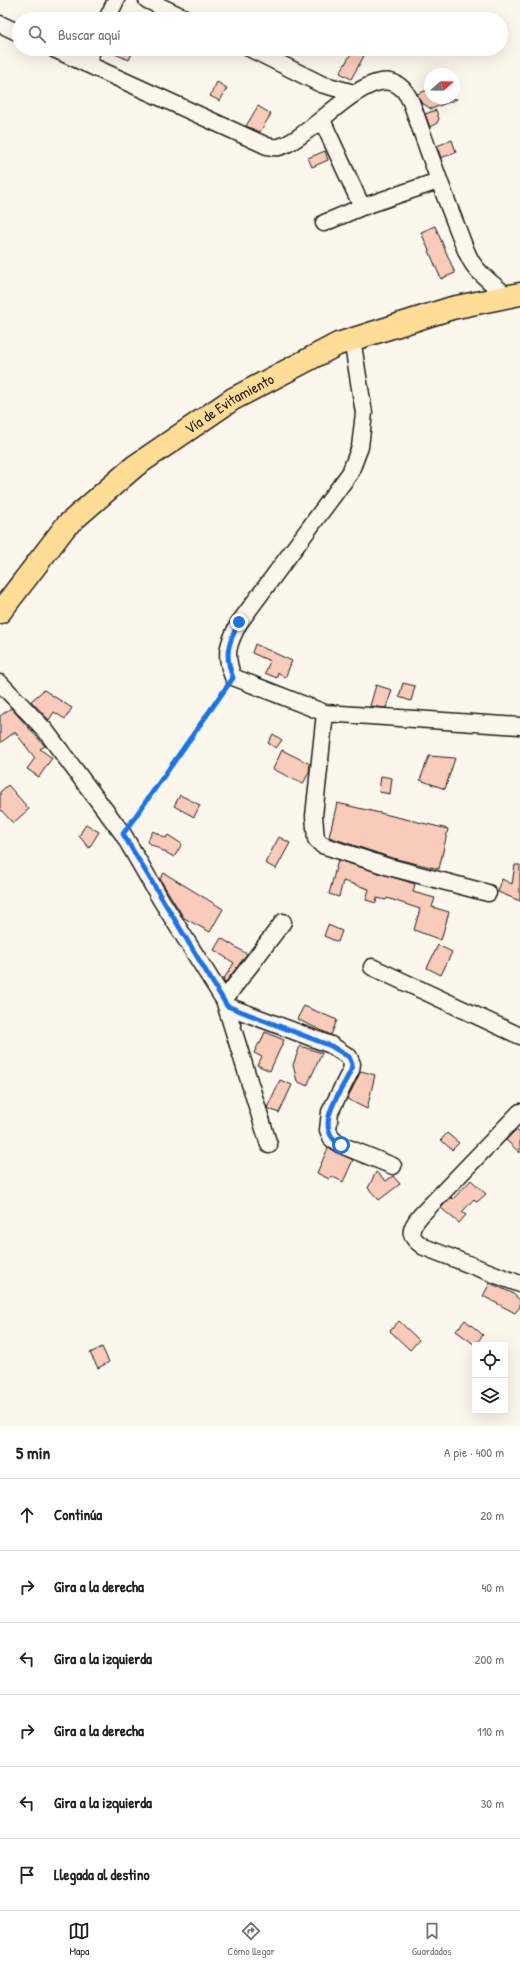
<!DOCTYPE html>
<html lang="es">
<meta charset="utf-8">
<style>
body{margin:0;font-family:"Patrick Hand",sans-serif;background:#f6f6f6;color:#202124}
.controls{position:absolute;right:12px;bottom:12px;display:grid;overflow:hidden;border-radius:0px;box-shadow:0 4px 16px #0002}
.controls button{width:36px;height:36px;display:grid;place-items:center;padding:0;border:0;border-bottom:1px solid #e0e0e0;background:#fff;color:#202124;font:20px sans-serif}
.compass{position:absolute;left:424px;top:68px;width:36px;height:36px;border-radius:50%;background:#fff;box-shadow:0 4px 16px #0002;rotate:70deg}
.stop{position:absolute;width:12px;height:12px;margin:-9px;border:3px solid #1a73e8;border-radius:50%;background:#fff}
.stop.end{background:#1a73e8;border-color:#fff;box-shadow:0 1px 4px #0008}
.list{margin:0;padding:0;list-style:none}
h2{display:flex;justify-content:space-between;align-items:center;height:52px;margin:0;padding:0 16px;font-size:17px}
h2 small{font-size:13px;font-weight:400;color:#757577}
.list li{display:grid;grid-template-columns:26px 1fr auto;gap:12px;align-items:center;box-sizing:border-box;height:72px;padding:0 16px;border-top:1px solid #e0e0e0}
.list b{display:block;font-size:15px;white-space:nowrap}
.list em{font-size:13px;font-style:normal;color:#757577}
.icon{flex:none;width:22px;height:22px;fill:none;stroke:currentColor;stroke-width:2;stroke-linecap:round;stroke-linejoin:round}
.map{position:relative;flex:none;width:520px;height:1426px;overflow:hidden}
.search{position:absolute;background:#fff;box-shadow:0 4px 16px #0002;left:12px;right:12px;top:12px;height:44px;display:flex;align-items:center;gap:10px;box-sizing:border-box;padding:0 14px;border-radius:22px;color:#757577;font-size:15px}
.sheet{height:484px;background:#fff}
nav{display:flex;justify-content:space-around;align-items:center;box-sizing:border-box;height:56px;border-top:1px solid #e0e0e0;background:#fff;font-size:11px;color:#757577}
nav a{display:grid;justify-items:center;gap:2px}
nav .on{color:#1c1c1c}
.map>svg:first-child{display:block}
.building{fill:#f8cbba;stroke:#1c1c1c}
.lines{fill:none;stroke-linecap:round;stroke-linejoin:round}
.minor-casing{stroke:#1c1c1c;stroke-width:19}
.highway-casing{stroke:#1c1c1c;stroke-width:25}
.path{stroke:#1c1c1c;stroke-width:2;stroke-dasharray:3 3;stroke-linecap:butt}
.minor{stroke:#fbf7ec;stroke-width:16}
.highway{stroke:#ffdd96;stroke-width:22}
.route{stroke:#1a73e8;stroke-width:5}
.labels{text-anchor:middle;stroke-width:4;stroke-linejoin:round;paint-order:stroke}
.street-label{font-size:15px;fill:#1c1c1c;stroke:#fbf7ec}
</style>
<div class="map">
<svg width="520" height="1426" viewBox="0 0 520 1426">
<rect width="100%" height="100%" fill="#fbf7ec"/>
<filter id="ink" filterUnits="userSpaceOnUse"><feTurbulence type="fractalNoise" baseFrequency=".025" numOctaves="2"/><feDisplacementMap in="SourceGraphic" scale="8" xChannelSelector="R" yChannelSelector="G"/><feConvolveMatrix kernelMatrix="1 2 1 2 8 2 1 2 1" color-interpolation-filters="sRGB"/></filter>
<g filter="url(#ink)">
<!-- building -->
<path class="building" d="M103,49H134L129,60Z
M353,50L364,56L351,79L340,73Z
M217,82L227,88L220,101L210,96Z
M430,89V98L457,99L431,109L421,102L417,94Z
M258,106L271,114L260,132L246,126Z
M436,110L439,119L437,123L430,127L425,114Z
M452,140L456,152L441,158L437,146Z
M325,151L328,160L312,167L308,158Z
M435,226L455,273L441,279L421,232Z
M255,644L292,661L285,678L278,672L277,678L265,673L270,661L252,653Z
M403,683L415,686L411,701L399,697Z
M376,685L392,690L386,708L370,706Z
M44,690L72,708L65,719L54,712L49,720L31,701Z
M11,708L45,746L40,749L52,758L39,777L27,769L35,758L15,732L0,743V716Z
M273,734L282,740L276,748L268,743Z
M282,750L310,764L309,772L303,784L273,769Z
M429,756L455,758L445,789L420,780Z
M381,776L392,778L390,794L379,792Z
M8,785L29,809L13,823L0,809V792Z
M180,795L200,805L194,817L174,806Z
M337,803L448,829L439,869L392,858L329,837Z
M86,824L99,832L89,848L79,836Z
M153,831L166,838L168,835L182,844L174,857L147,842Z
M279,837L290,843L276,869L265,863Z
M338,860L415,884L413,892L435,898L432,907L449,912L441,940L414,930L420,909L387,898L386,900L377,898L376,903L366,900L369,889L343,881L339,897L329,894Z
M515,865H520V901L498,892L502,879L512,884Z
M164,873L223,909L210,932L184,918L160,879Z
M328,925L342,931L338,942L324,936Z
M221,938L247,954L225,983L223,980L234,963L214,950Z
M438,945L452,952L441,975L427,968Z
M304,1006L337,1020L331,1035L297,1019Z
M265,1032L284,1040L270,1071L257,1065L262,1057L254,1053L259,1043L260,1044Z
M300,1046L322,1053L307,1086L297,1081L293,1065Z
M361,1071L375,1075L367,1109L347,1099Z
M280,1080L292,1085L279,1113L267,1108Z
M516,1130L520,1133V1153L506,1140Z
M447,1133L459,1143L452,1150L441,1140Z
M328,1148L353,1160L343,1182L331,1176L329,1179L317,1173Z
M376,1172L386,1181L393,1176L400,1184L379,1200L368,1188Z
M471,1180L486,1194L477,1202L474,1199L462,1212L466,1215L459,1223L441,1208L451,1197L453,1199Z
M490,1283L512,1293L520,1300V1307L515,1313L483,1296Z
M465,1320L483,1335L475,1345L456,1331Z
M399,1321L419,1340L410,1350L390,1331Z
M102,1347L109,1362L98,1368L90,1353Z"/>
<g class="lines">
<defs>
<path id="minor" d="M147,0L187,19
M107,19L116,0
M0,24L19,33
M54,49L267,146C271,147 275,148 279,147C317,138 389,32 414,110C428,150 442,190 458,230C463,242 467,258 476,268C485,279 497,287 508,297
M251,49L321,84L354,93
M86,64L93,49
M322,120L362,207
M324,223L362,207L438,181
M352,339L364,413L360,447L350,473L239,623C228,644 224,654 233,677L325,713L520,726
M0,683L45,730L123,834L161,900L224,1000L269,1145
M325,713L314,816L316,839L322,845L389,867L488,893
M372,967L520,1036
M224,1000L283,922
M227,1006L331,1045L349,1057L352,1064L351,1070L330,1112L328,1130L332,1139L341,1145L393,1166
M520,1112L421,1215C409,1229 407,1236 424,1247L520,1284"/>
<g id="highway">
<path id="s1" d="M0,612L66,526L135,466L233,399L338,344L452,308L520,294"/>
</g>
</defs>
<!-- minor casing -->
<use href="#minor" class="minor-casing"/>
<!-- highway casing -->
<use href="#highway" class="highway-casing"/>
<!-- path -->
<path class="path" d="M131,823L225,688"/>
<!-- minor -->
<use href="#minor" class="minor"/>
<!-- highway -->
<use href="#highway" class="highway"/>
</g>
</g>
<g class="lines" filter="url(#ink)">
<!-- route -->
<path class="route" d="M239,622C228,644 224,654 233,678L123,834L227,1006L331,1046L349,1057L352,1064L351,1070C341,1093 311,1127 341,1145"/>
</g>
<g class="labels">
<!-- street labels -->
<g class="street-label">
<text dy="5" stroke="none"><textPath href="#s1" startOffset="313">Vía de Evitamiento</textPath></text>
</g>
</g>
</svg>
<div class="controls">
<button><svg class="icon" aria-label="locate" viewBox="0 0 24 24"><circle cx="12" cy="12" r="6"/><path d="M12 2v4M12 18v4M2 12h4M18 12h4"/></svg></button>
<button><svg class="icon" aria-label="layers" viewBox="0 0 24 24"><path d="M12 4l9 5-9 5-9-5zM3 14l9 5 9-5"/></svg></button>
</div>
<svg class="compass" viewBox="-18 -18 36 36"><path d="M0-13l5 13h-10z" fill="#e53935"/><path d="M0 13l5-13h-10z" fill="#757577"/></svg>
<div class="stop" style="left:341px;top:1145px"></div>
<div class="stop end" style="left:239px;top:622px"></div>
<div class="search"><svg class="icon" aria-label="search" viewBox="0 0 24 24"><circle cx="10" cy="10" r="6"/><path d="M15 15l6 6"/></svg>Buscar aquí</div>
</div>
<section class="sheet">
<h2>5 min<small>A pie · 400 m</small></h2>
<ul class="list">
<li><svg class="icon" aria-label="ahead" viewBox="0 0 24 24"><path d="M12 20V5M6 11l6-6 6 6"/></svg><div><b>Continúa</b></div><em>20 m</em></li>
<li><svg class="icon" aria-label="right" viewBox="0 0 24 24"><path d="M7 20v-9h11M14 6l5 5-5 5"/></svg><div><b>Gira a la derecha</b></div><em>40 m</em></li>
<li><svg class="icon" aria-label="left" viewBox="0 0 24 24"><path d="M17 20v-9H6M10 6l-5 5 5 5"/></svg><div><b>Gira a la izquierda</b></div><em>200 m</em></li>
<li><svg class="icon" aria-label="right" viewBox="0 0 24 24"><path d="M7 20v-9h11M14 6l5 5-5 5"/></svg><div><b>Gira a la derecha</b></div><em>110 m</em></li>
<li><svg class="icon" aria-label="left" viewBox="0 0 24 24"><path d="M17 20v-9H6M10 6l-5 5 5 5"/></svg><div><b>Gira a la izquierda</b></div><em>30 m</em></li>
<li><svg class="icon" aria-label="arrive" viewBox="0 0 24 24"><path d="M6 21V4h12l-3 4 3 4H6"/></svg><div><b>Llegada al destino</b></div></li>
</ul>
</section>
<nav>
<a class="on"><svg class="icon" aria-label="map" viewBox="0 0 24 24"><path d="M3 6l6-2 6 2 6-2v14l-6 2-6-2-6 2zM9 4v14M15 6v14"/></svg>Mapa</a>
<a><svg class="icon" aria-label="directions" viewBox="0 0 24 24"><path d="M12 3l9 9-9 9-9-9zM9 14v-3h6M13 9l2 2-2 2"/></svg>Cómo llegar</a>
<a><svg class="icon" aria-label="saved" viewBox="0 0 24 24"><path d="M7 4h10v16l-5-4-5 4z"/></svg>Guardados</a>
</nav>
